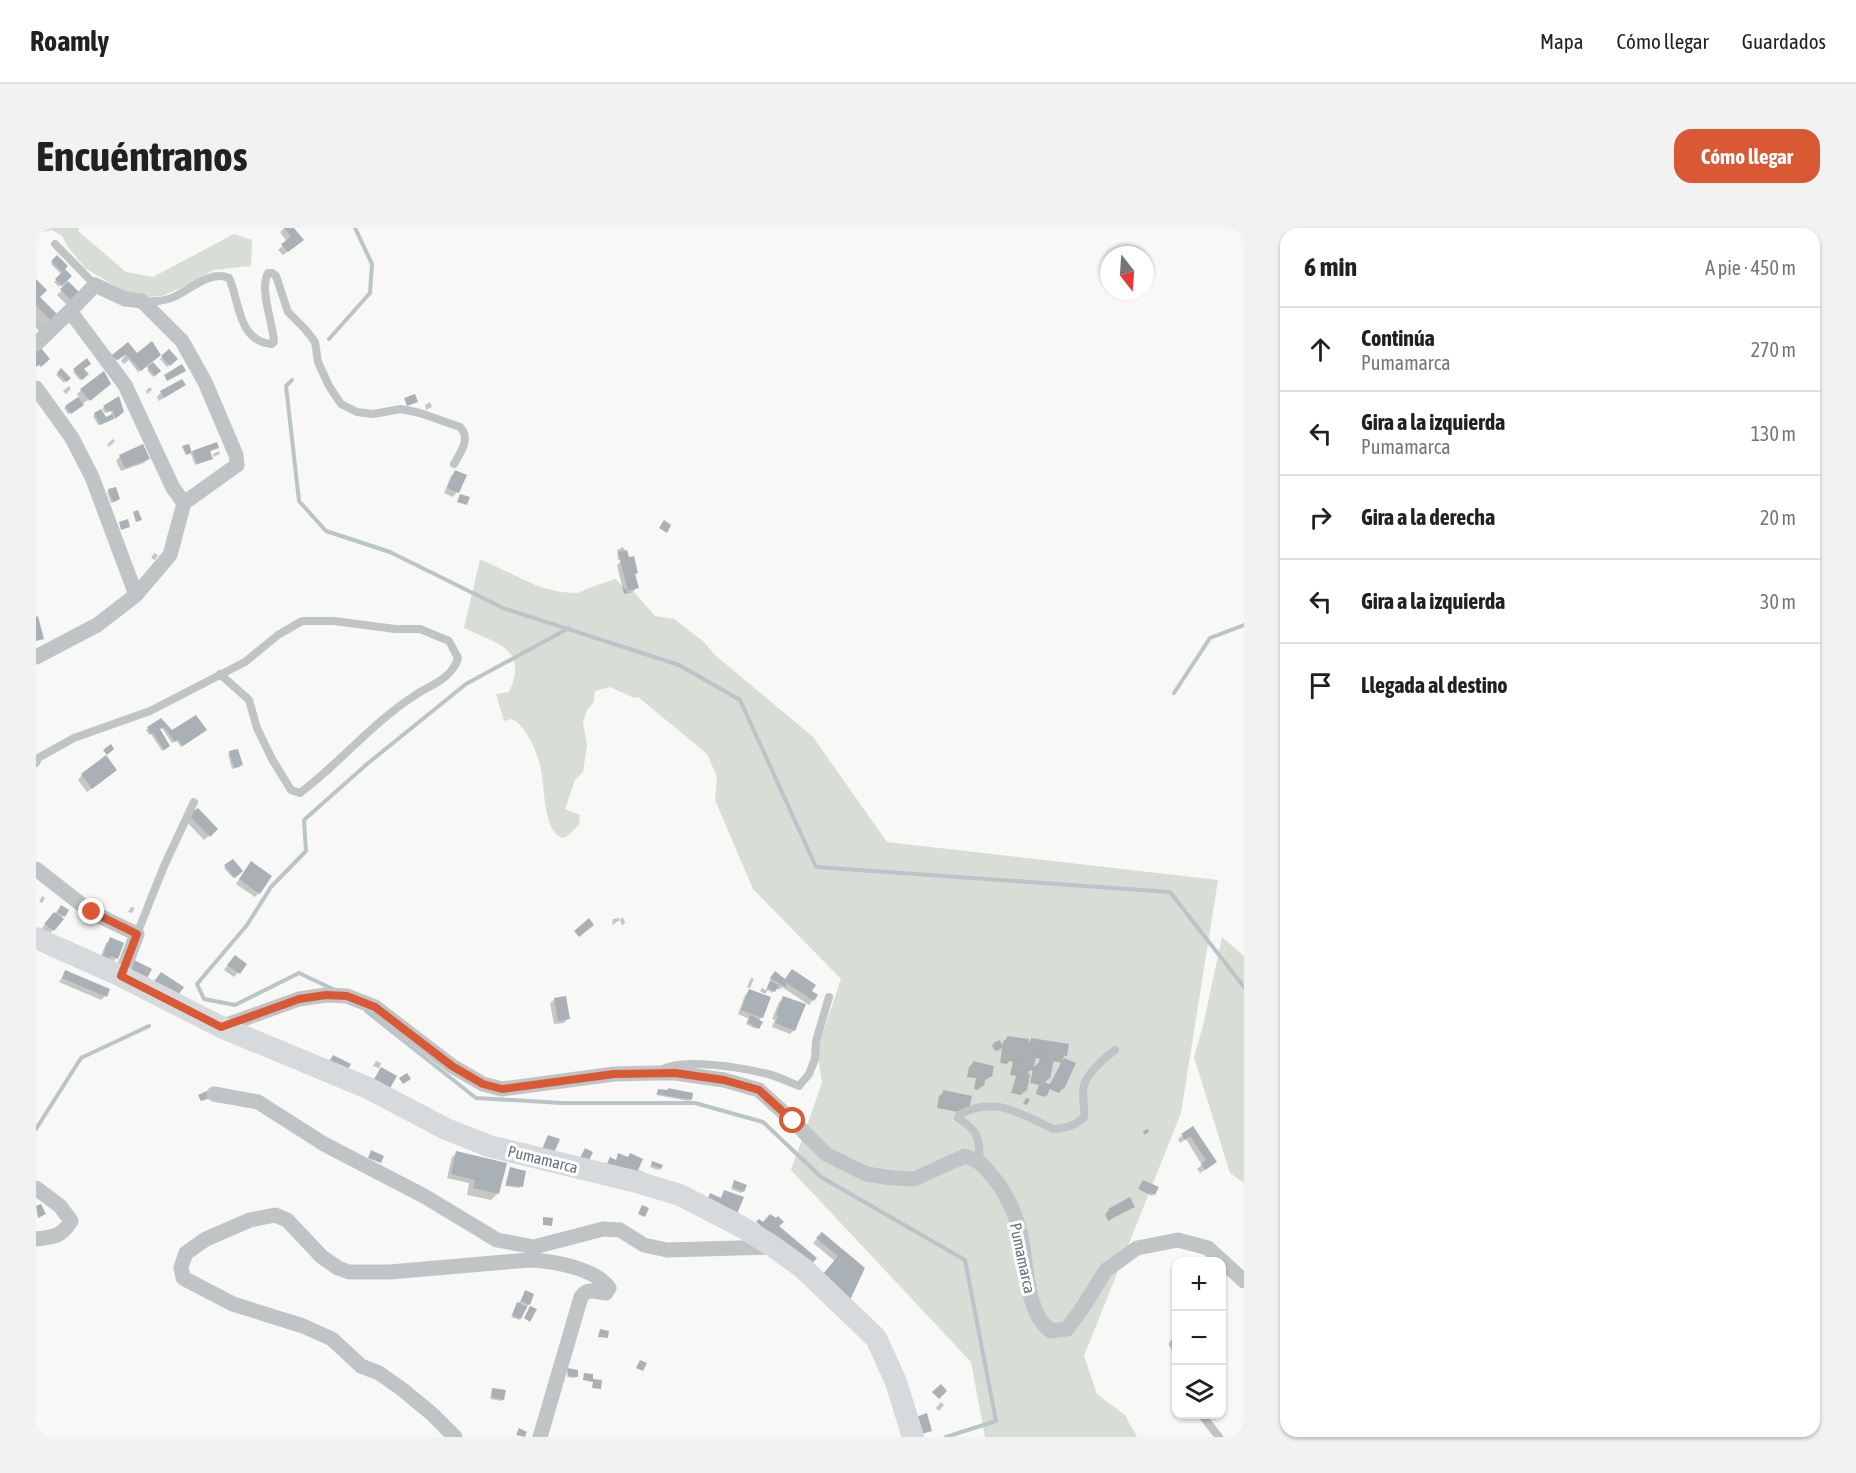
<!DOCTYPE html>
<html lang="es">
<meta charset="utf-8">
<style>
body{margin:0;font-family:"Asap Condensed",sans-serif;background:#f2f2f2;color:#202124}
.controls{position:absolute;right:18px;bottom:18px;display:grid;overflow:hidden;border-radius:12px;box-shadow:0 2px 4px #0004}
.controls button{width:54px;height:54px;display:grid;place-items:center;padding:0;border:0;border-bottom:2px solid #e0e0e0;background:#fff;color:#202124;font:30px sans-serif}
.compass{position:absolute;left:1064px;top:18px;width:54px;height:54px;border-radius:50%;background:#fff;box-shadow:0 2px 4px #0004;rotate:163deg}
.stop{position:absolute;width:18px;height:18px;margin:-14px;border:4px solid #d95935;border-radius:50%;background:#fff}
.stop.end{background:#d95935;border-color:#fff;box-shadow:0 2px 6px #0008}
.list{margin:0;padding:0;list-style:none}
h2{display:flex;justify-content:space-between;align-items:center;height:78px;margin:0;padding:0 24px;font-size:26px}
h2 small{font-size:20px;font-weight:400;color:#757577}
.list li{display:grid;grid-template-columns:39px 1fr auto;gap:18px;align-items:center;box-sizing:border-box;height:84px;padding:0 24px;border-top:2px solid #e0e0e0}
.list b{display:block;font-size:22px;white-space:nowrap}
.list p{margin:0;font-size:20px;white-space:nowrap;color:#757577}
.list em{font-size:20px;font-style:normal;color:#757577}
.icon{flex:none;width:33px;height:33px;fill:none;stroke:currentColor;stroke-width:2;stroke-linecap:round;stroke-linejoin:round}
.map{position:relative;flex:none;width:1208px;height:1209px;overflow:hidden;border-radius:18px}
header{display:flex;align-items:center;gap:36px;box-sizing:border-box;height:84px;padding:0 30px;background:#fff;border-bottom:2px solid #e0e0e0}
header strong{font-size:28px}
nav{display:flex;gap:33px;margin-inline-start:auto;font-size:21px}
.intro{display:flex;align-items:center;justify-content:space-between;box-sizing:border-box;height:144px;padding:0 36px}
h1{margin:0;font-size:42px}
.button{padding:15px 27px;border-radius:18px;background:#d95935;color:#fff;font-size:21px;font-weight:700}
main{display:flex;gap:36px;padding:0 36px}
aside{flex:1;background:#fff;border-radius:18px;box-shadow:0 2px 4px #0004}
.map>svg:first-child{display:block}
.green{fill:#d8ddd5}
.shadow{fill:#0003;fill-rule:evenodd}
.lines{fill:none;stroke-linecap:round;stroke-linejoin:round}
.stream{stroke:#b9c5c9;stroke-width:4}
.building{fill:#a9b1b6}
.service{stroke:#bfc4c7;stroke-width:8}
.minor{stroke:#bfc4c7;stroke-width:15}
.primary{stroke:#d6dadd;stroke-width:22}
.route{stroke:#d95935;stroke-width:8}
.labels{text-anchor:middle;stroke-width:6;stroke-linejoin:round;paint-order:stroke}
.street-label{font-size:16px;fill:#65747f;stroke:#fff}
</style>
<header>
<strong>Roamly</strong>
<nav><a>Mapa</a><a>Cómo llegar</a><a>Guardados</a></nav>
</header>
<div class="intro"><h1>Encuéntranos</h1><a class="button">Cómo llegar</a></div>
<main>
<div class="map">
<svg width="1208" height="1209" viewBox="0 0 1208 1209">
<rect width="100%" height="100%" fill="#f8f8f6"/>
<!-- green -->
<path class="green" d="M0,0H43L42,3L90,44L117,49L198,6L216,12L215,38L177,42L156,55L126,68L108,69L89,64L49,40L32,19L26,8L16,2L2,5L0,4Z
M444,331L501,358L524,364L541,365L558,358L580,351L592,364H598L619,388L638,391L668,414L679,427L777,509L851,614L1182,652L1145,885L1048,1128L1061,1166L1089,1187L1101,1209H949L935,1134L755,942L786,855L781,822L805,751L717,661L679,572L681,549L671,526L602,469L598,470L574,459L559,463L558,474L551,482L547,494L551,517L547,544L539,552L529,581L544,587L543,597L530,609L526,610C507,603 509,559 505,542C502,525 491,499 476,491L468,493L460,466L473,464C493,420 461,416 428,400Z
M1186,709L1208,728V955L1194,945L1158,829L1167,798Z"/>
<!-- shadow -->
<path class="shadow" d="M248,0H256L262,16L247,27L242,22L251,14L244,4Z
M21,29L27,42L34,48L23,59L18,54L26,47L15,36Z
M0,53L2,69L21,89L10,100L0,91Z
M32,56L42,65L31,77L21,67Z
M92,116L108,140L102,144L93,132L88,136L85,133L92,122L79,133L76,129Z
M133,123L140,131L131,139L124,131Z
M51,132L46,141L51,146L44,152L37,144Z
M117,136L123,143L117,149L111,142Z
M25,142L33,150L28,155L20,147Z
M148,157L123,173L121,169L125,164Z
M33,158L35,161L30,166L27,163Z
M114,159L116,162L111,166L110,163Z
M69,160L32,186L28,180L43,169L41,166L45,162Z
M82,171L86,183L77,191L62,197L57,188L59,186L69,191L76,188L75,183L69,185L66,181Z
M394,174L396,179L390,182L389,177Z
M77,211L79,213L73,219L71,216Z
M179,221L173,224V232L159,237L155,226L157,224Z
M183,223L184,226L178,229L177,226Z
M84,228L112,231L108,235L85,243L80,233Z
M420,244L429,248L421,264L417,269L408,265L415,248Z
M73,262L82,271L81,273L75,275L71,264Z
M587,319L601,345L598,347L601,359L597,364L588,366L581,337L587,331L582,332L581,322Z
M118,325L122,327L119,332L115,330Z
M125,492L136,504H167L145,519L140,512L136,515L126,500L122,501L131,520L126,523L115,506L113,507L110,502Z
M194,524L205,537L204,539L196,541L192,526Z
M75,546L51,564L42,552L46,547Z
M162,582L180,601L168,612L150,593Z
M197,633L205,643L197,650L188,640Z
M211,640L223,665L219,669L200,656Z
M6,668L9,670L6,675L3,674Z
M95,679L99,680L96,685L92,684Z
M23,681L31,683L13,707L5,701Z
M587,689L589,695L587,697H586L584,692L576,697L577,691L583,690V692Z
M75,711L81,730L76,734H63L70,715Z
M195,733L209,736L198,749L188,742Z
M30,744L69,768L65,772L23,754Z
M715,750L718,751L714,760L711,759Z
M735,750L749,752L780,768L773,777L746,759L743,762L740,760L736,765L732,762L729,766L724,763L726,760L730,762Z
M713,763L726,789L722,793L720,801L710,796L713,791L702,786L709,767Z
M748,770L758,802L754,806L736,799L739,792L736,791L743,774Z
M519,771L532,790L528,795L518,796L514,775Z
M971,810L991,816L996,811L1029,828L1026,831L1038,836L1027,860L1023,865L1013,861L1008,869L1000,866L1003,857L994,855L997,841H994L991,848L989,863L985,867L975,865L980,848L974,847L977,834L973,833L971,836L964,835L966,820L959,823L956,818L958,816L966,820L967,814ZM998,830L1004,831L1003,834L996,841ZM1016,833L1025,835L1013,858L1008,855L1013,850Z
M340,833L345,835L343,840L359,848L334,858L345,841L337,838Z
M937,835L955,848L950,852H948L947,857L942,862L938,861L940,850L931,849L933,839Z
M622,862L654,872L653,873L620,867Z
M908,864L932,881L927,885L901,880L903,868Z
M990,870L994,871L991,877L987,876Z
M1157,900L1175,938L1164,945L1161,941L1166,937L1150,911L1144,915L1142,911Z
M1112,901L1113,904L1108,907L1107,903Z
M421,925L462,965L455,972L431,967L433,955L411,950L416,929Z
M617,935L624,941L622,942L614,939Z
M474,940L485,958L483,960L469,958Z
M699,954L707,963L705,965L695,961Z
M1106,955L1121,960L1116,968L1102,961Z
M1097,978L1072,993L1069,986L1073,982Z
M786,1006L827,1040L799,1033L777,1015Z
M488,1066L493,1076L483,1092L475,1089Z
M532,1142L540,1149L538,1150L531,1149Z
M457,1161L467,1171L465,1173L454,1171Z
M905,1174L908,1177L903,1183L900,1180Z"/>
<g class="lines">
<!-- stream -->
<path class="stream" d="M293,111L334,65L336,36L319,0
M256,152L250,158L263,273L290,303L354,324L467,380L643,437L704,472L780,639L1134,664L1208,759
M1138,465L1174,410L1208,397
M299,762L263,745L199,777L168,771L161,756L211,697L235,659L270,623L268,592L331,536L430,456L533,400
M330,783L440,870L526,875H659L727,894L785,949L929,1032L960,1193L910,1209
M0,901L45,830L113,798"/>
</g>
<!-- building -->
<path class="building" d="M248,0H258L268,12L252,24L245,16L255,9Z
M21,27L32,38L29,41L36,48L26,58L19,51L26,44L15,33Z
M0,51L11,62L4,69L24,89L17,95L0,77Z
M32,53L44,65L36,73L24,61Z
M116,113L125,127L105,143L90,126L82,132L78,129L74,133L73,123L76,127L92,114L101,125Z
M4,119L14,131L5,139L3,137L0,139V122Z
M133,121L142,131L134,138L125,128Z
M51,130L55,136L48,141L53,146L46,152L37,141Z
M117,134L125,143L119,148L111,139Z
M146,136L150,143L131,153L128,147Z
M25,140L35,150L31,154L21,145Z
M68,143L75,156L54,173L44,161Z
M146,151L150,157L128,170L124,163Z
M379,166L382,174L371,178L368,170Z
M83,168L88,184L79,191L77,182L71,184L67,178Z
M42,169L48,177L35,186L29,178Z
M65,181L70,189L76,186L78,191L64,197L58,185Z
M181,214L183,220L174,223L177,231L161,236L156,223Z
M107,216L114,231L89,240L83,227Z
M153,216L156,225L150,227L146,218Z
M419,242L431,247L423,265L411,260Z
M80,259L84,271L77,274L72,261Z
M424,266L434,269L431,277L421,274Z
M102,282L106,292L100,294L97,284Z
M92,291L94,299L85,302L83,294Z
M628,292L635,297L631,305L623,300Z
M591,322L593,329L598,328L602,345L599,346L603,360L592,363L582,324Z
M2,388L8,411L0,413V389Z
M160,487L171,502L147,518L142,512L139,514L128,499L124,501L134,518L128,522L117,505L115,506L111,499L125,490L136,502Z
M75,516L78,521L71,527L67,522Z
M202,521L207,537L198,540L193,523Z
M70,527L81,542L56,561L45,546Z
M162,580L182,601L174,609L153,587Z
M197,631L207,643L199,650L188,637Z
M215,633L236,648L224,666L203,651Z
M25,677L33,682L29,689L21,684Z
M18,684L28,691L18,703L8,696Z
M553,690L558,697L543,709L538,703Z
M74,709L88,715L82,731L75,728L73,732L66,730Z
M199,727L211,736L204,746L191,737Z
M96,731L116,741L109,754L89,743Z
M756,741L780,757L776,763L782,767L778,773L751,755L749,759L734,750L739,743L749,751Z
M29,742L74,761L71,769L26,750Z
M125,744L148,759L140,770L117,755Z
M734,753L743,757L739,764L731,760Z
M713,761L735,769L727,790L705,782Z
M530,768L534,791L522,793L518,770Z
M747,768L770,776L759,803L739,795L742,788L740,787Z
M715,787L727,794L723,801L711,794Z
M971,808L993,811L992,820L982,819L980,830L977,829L976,832L967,831Z
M995,810L1033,816L1031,828L1019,826L1014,851L1000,849L1004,832L1008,833L1010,824L1001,823L997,843L980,840L984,822L993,824Z
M964,812L967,819L961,823L957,815Z
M297,827L315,836L311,843L293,834Z
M1028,830L1040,835L1028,861L1015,856Z
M937,833L958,838L956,849L950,848L948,858L942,857L944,846L935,845Z
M345,839L361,848L353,862L337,853Z
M982,844L994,846L991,863L978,861Z
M371,845L375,851L367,856L363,850Z
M1005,852L1015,857L1011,868L1000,864Z
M632,860L657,865L656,872L621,866L622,861L632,862Z
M907,862L936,868L933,881L905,877Z
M171,863L174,870L165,873L162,867Z
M1157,898L1181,934L1169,942L1165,936L1170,932L1154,908L1149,912L1145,906Z
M512,907L524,911L518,925L506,921Z
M549,920L557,924L552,934L544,930Z
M335,922L348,928L345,935L332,930Z
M420,923L471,935L463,966L437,960L439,952L415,946Z
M582,925L592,929L594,925L607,931L602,942L613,947L570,938L574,929L580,932Z
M616,933L627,937L625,941L615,937Z
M474,939L490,943L487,959L470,957Z
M698,952L711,957L708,964L696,959Z
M1107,952L1123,959L1119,967L1103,959Z
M688,962L708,969L701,986L670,974L674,965L685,970Z
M1094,969L1099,979L1077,990L1072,981Z
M5,976L10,986L2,990L0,978Z
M606,977L613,980L609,989L602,986Z
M734,986L740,990L742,988L748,994L743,998L781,1030L774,1038L720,994L723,991L727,994Z
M507,989L517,990L516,998L507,997Z
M786,1004L829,1040L813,1074L782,1052L802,1028L780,1010Z
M489,1062L498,1066L494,1077L485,1073Z
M481,1074L491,1079L485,1091L476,1087Z
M494,1078L501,1081L494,1094L488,1090Z
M564,1101L573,1103L572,1110L562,1109Z
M604,1132L611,1135L607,1143L600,1140Z
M531,1140L542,1142V1149L532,1148Z
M548,1145L557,1146V1151L566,1152L565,1161L556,1160L557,1154L547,1152Z
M905,1156L911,1163L903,1171L896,1164Z
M456,1160L470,1162L468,1172L455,1169Z
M891,1185L896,1203L885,1206L880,1189Z
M483,1200L491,1204L489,1209L480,1207Z"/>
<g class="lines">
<!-- service -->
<path class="service" d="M19,16L59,57
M108,73C119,74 130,73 140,68C156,60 175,42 193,50C204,73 201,113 236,116L238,114C237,95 223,61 232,45H236L240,48L252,84L269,101L279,114L282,134L293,158L305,176L321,184L337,186L365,181L384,185L424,199C435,210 425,224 418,236
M0,94L11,105
M0,535L2,530L38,510L114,483L209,434L242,407L266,393H298L359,401H384L413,413L422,430C416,451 394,457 378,468C336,495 304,535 264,565L255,562L236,531L221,500L213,472L184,446
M101,706L128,638L158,574
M625,842C645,829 708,840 732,846C743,849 753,854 763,858L773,846L779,831L780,813L793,769
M943,933C944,921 944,907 934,899C930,895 926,893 922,890L923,887C957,867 986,886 1017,901C1029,901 1040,897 1048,889C1049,880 1047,873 1047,864C1046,849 1068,830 1079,822
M1137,1116L1140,1121
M1165,1186L1183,1209"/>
<!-- minor -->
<path class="minor" d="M0,116L34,83L89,157L137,260L148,275
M0,160L36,210L56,249L100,367
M0,429L61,397L100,367L134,327L148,275L201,237L200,227L169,154L146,113L106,73L89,71L59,57L34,83
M0,641L55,684L101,706L85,748
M185,799L263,771L290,767L311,768L339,779L416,838L447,856L466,861L578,846L618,845H639L688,852L723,862L757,893L790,926L830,946L856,950L878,951L929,928C944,933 947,937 957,949C971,966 980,987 985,1008C991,1037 990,1086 1015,1103L1031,1101L1047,1079L1070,1042L1101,1020L1142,1012L1172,1020L1208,1053
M178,866L222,874L288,916L388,968L461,1012L498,1019L567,1001L584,1002L608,1017L631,1022L735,1019
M0,960L24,978L35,993C25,1009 18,1009 0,1011
M419,1209L396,1186L367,1162L343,1145L325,1138L296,1111L267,1098L197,1076L147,1050L145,1039L150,1025L170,1011L214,992L239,987L251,992L286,1029L302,1040L313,1044H354L493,1032C517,1033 559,1040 573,1060L570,1065C559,1064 552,1059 545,1069L504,1209"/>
<!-- primary -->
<path class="primary" d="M0,710L85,748L185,799L332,860L410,901L453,918L601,954L644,967L704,998L738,1019L768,1041L840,1110L860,1154L877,1209"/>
</g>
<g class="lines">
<!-- route -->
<path class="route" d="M56,684L101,706L85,748L185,799L263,771L290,767L311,768L339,779L416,838L447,856L466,861L578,846L639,845L688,852L723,862L757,893"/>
</g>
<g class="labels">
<!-- street labels -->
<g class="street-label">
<text transform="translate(507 931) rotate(14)" y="6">Pumamarca</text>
<text transform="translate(987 1030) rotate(78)" y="6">Pumamarca</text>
</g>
</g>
</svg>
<div class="controls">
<button>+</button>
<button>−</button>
<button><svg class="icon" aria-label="layers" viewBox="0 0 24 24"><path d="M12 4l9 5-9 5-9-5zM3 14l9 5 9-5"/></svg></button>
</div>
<svg class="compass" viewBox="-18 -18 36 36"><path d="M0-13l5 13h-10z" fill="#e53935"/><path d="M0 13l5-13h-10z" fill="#757577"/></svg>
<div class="stop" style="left:757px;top:893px"></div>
<div class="stop end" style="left:56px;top:684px"></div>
</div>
<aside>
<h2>6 min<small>A pie · 450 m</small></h2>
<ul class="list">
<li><svg class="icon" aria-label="ahead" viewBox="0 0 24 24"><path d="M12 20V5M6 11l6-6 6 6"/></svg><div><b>Continúa</b><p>Pumamarca</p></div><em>270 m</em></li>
<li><svg class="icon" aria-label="left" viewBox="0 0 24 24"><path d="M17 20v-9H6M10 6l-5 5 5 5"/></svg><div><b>Gira a la izquierda</b><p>Pumamarca</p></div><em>130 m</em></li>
<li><svg class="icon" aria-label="right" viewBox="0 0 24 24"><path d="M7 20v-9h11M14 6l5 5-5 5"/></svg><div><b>Gira a la derecha</b></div><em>20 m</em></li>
<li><svg class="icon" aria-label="left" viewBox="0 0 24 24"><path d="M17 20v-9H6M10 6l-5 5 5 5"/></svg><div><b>Gira a la izquierda</b></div><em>30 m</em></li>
<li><svg class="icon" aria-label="arrive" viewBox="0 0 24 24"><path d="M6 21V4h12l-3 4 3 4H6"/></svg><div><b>Llegada al destino</b></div></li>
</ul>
</aside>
</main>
